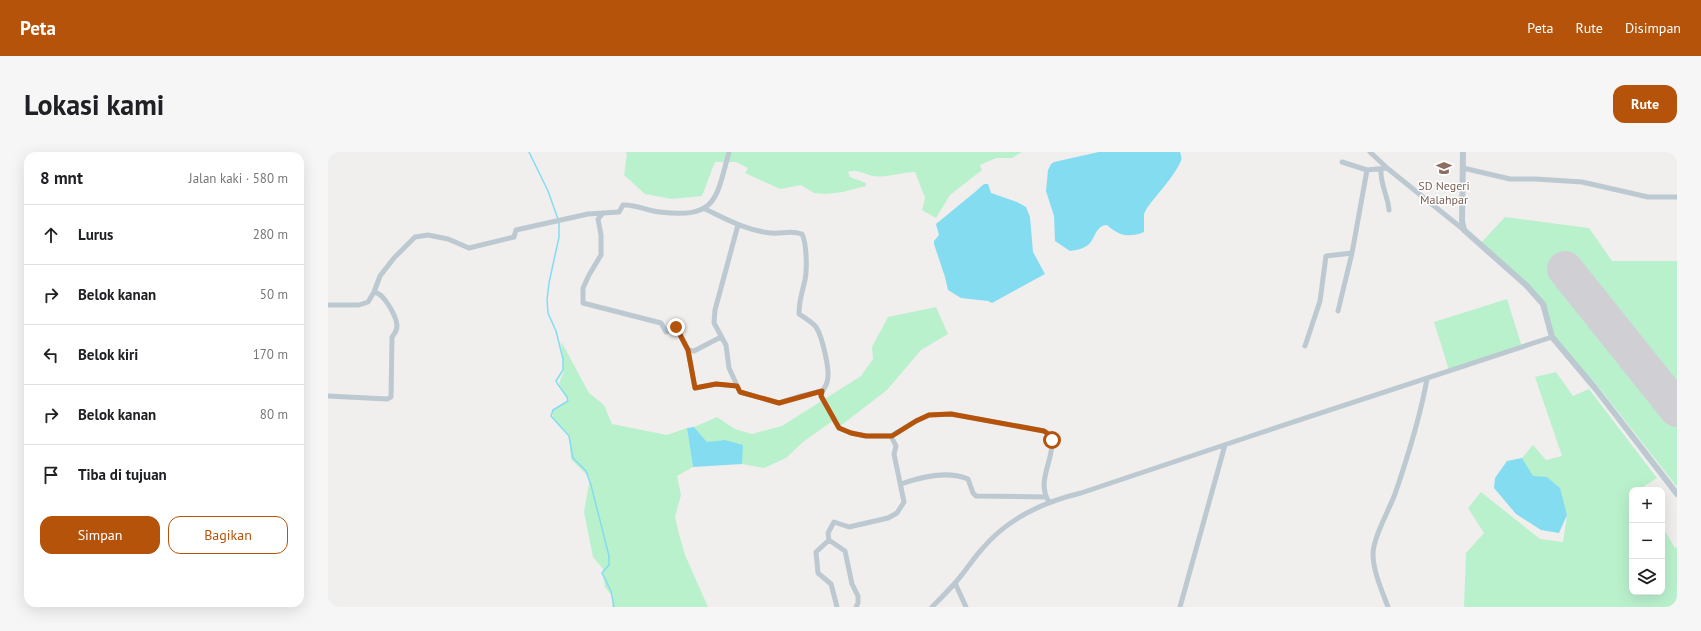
<!DOCTYPE html>
<html lang="id">
<meta charset="utf-8">
<style>
body{margin:0;font-family:"PT Sans",sans-serif;background:#f6f6f6;color:#202124}
.controls{position:absolute;right:12px;bottom:12px;display:grid;overflow:hidden;border-radius:8px;box-shadow:0 4px 16px #0002}
.controls button{width:36px;height:36px;display:grid;place-items:center;padding:0;border:0;border-bottom:1px solid #e0e0e0;background:#fff;color:#202124;font:20px sans-serif}
.stop{position:absolute;width:12px;height:12px;margin:-9px;border:3px solid #b45309;border-radius:50%;background:#fff}
.stop.end{background:#b45309;border-color:#fff;box-shadow:0 1px 4px #0008}
.list{margin:0;padding:0;list-style:none}
h2{display:flex;justify-content:space-between;align-items:center;height:52px;margin:0;padding:0 16px;font-size:17px}
h2 small{font-size:13px;font-weight:400;color:#757577}
.list li{display:grid;grid-template-columns:26px 1fr auto;gap:12px;align-items:center;box-sizing:border-box;height:60px;padding:0 16px;border-top:1px solid #e0e0e0}
.list b{display:block;font-size:15px;white-space:nowrap}
.list em{font-size:13px;font-style:normal;color:#757577}
.actions{display:flex;gap:8px;padding:12px 16px}
.actions a{flex:1;padding:9px 0;border:1px solid #b45309;border-radius:12px;text-align:center;font-size:14px;color:#b45309}
.actions .main{background:#b45309;color:#fff}
.icon{flex:none;width:22px;height:22px;fill:none;stroke:currentColor;stroke-width:2;stroke-linecap:round;stroke-linejoin:round}
.map{position:relative;flex:none;width:1349px;height:455px;overflow:hidden;border-radius:12px}
header{display:flex;align-items:center;gap:24px;box-sizing:border-box;height:56px;padding:0 20px;background:#b45309;color:#fff}
header strong{font-size:19px}
nav{display:flex;gap:22px;margin-inline-start:auto;font-size:14px}
.intro{display:flex;align-items:center;justify-content:space-between;box-sizing:border-box;height:96px;padding:0 24px}
h1{margin:0;font-size:28px}
.button{padding:10px 18px;border-radius:12px;background:#b45309;color:#fff;font-size:14px;font-weight:700}
main{display:flex;gap:24px;padding:0 24px}
aside{flex:1;background:#fff;border-radius:12px;box-shadow:0 4px 16px #0002}
.map>svg:first-child{display:block}
.green{fill:#baf1cd}
.water{fill:#84dcf0}
.lines{fill:none;stroke-linecap:round;stroke-linejoin:round}
.stream{stroke:#84dcf0;stroke-width:1.5}
.runway{stroke:#d0d0d4;stroke-width:36}
.minor{stroke:#bdc9d1;stroke-width:5}
.tertiary{stroke:#bdc9d1;stroke-width:6}
.route{stroke:#b45309;stroke-width:5}
.labels{text-anchor:middle;stroke-width:3;stroke-linejoin:round;paint-order:stroke}
.education-label{font-size:12px;fill:#785e54;stroke:#fff}
</style>
<header>
<strong>Peta</strong>
<nav><a>Peta</a><a>Rute</a><a>Disimpan</a></nav>
</header>
<div class="intro"><h1>Lokasi kami</h1><a class="button">Rute</a></div>
<main>
<aside>
<h2>8 mnt<small>Jalan kaki · 580 m</small></h2>
<ul class="list">
<li><svg class="icon" aria-label="ahead" viewBox="0 0 24 24"><path d="M12 20V5M6 11l6-6 6 6"/></svg><div><b>Lurus</b></div><em>280 m</em></li>
<li><svg class="icon" aria-label="right" viewBox="0 0 24 24"><path d="M7 20v-9h11M14 6l5 5-5 5"/></svg><div><b>Belok kanan</b></div><em>50 m</em></li>
<li><svg class="icon" aria-label="left" viewBox="0 0 24 24"><path d="M17 20v-9H6M10 6l-5 5 5 5"/></svg><div><b>Belok kiri</b></div><em>170 m</em></li>
<li><svg class="icon" aria-label="right" viewBox="0 0 24 24"><path d="M7 20v-9h11M14 6l5 5-5 5"/></svg><div><b>Belok kanan</b></div><em>80 m</em></li>
<li><svg class="icon" aria-label="arrive" viewBox="0 0 24 24"><path d="M6 21V4h12l-3 4 3 4H6"/></svg><div><b>Tiba di tujuan</b></div></li>
</ul>
<div class="actions"><a class="main">Simpan</a><a>Bagikan</a></div>
</aside>
<div class="map">
<svg width="1349" height="455" viewBox="0 0 1349 455">
<rect width="100%" height="100%" fill="#f1eeee"/>
<!-- green -->
<path class="green" d="M297,0H694L684,6H668L652,13L654,18L622,43L608,66L594,58L597,46L587,20C573,20 560,26 545,24C536,22 529,17 520,20L522,25L538,31V34L515,40L498,42L486,41L473,33L452,37L417,21L420,16L408,10H387L374,44L344,47L317,42L296,23L299,1Z
M1177,65L1261,76L1284,109H1349V248L1347,245L1348,234L1330,211L1324,216L1262,139L1265,131L1248,108L1225,126L1243,148H1252L1313,224L1307,229L1325,252L1336,254L1349,269V335L1269,233L1225,188L1212,147L1151,93Z
M1179,147L1194,195L1121,218L1106,170Z
M608,155L620,182L593,198L559,238L511,275L506,268L475,290L458,306L436,316L414,312V293L397,289L379,290L366,275L389,265L407,277L424,282L454,274L533,224L545,207L544,195L560,165Z
M233,189L261,241L276,253L284,272L339,283L359,276L365,315L349,324L353,343L347,365L351,382L357,403L380,455H284L285,445L277,435L275,417L265,405L256,360L262,326L243,307L241,283L225,266L224,258L241,249L231,231L236,219Z
M1228,220L1245,244L1261,237L1329,326L1312,337L1313,338H1304V440H1334V374L1347,396L1349,395V455H1136L1138,401L1156,381L1140,356L1153,340L1212,387L1235,390L1239,363L1219,325H1205L1194,306L1205,293L1218,308L1234,304L1207,225Z"/>
<!-- water -->
<path class="water" d="M771,0H852C853,3 854,6 853,9C845,26 830,41 819,56L816,62V80C801,86 791,84 779,73C767,74 768,86 760,93C755,97 748,98 742,99L727,89L726,64L718,39L720,18L723,12L726,10Z
M656,32H660L663,41L689,50L698,55L702,65L705,100L717,122L664,151L660,149L633,146L620,138L617,125L606,92V89L611,83L608,72L647,40Z
M366,275L379,290L397,288L415,293L414,312L365,315L359,276Z
M1194,306L1205,324L1219,325L1232,336L1239,363L1231,381L1213,378L1188,362L1166,336L1167,326L1179,309Z"/>
<g class="lines">
<!-- stream -->
<path class="stream" d="M201,0L220,39L230,67
M231,71V85L221,131L219,148L220,161L228,179L235,207V218L228,229L229,231L239,245L240,249L225,258L223,264L241,284L245,306L258,319L263,333L281,404V413L274,421L283,439L286,455"/>
<!-- runway -->
<path class="runway" d="M1237,117L1349,257"/>
<!-- minor -->
<path class="minor" d="M1042,0L1059,16L1136,78
M1014,10L1039,18
M1135,16L1182,27H1207L1254,30L1320,45H1349
M1053,18C1052,32 1060,44 1061,58
M377,57C398,67 419,79 443,81C454,82 462,78 474,82C479,92 479,118 477,128C474,141 471,148 471,162C477,166 484,170 488,175C494,184 503,220 499,230C498,235 494,238 493,244L511,276L523,281L538,284H563L588,269L601,263L623,262L716,279L723,284C728,307 707,328 721,350
M275,61L270,67L273,83V103L261,123L255,136V151L333,171L338,180L348,175L360,198L366,199L393,185
M410,73L387,158L386,171L398,193L401,216L412,240L451,251L473,244L494,239
M0,153H31L40,150L46,140L52,124L66,106L87,85L100,83L120,87L141,96L186,85L188,78L260,62L291,60L295,53C307,52 320,59 332,60C389,67 388,47 401,0
M1010,159L1024,101L1039,18L1059,16
M977,194L992,149L998,104L1024,101
M360,198L367,236L388,232L409,234
M0,244L59,247L63,245L64,185C67,181 69,179 69,173C68,164 56,141 46,140
M573,332C593,325 619,318 640,327L645,341L648,344L718,345
M501,388L488,400L490,421L503,432L509,455
M627,431L638,455
M528,455L530,451V444L524,432L517,399L501,388L500,381L506,370L521,375L560,366L569,361L576,350L566,302L568,294L563,284
M604,455C612,447 620,439 627,431C637,420 644,408 654,397C679,367 715,350 753,341L929,282L1224,185
M852,455L897,293
M1060,455C1054,439 1045,419 1045,402C1045,386 1061,358 1067,342C1080,304 1092,266 1099,227"/>
<!-- tertiary -->
<path class="tertiary" d="M1135,0L1134,69L1136,78L1198,133L1215,152L1224,185L1267,236L1349,342"/>
</g>
<g class="lines">
<!-- route -->
<path class="route" d="M348,175L360,198L367,236L388,232L409,234L412,240L451,251L494,239L493,244L511,276L523,281L538,284H564L588,269L601,263L623,262L716,279L723,284L724,288"/>
</g>
<!-- icons -->
<defs>
<symbol id="school-bare" viewBox="-9 -9 18 18"><path d="M0-5L7-2L0 1L-7-2ZM-4 1L0 2.5L4 1V4Q0 6-4 4Z" fill="#8d6e63" stroke="#fff" stroke-width="2.5" paint-order="stroke"/></symbol>
</defs>
<g fill-rule="evenodd">
<use href="#school-bare" x="1105" y="5" width="22" height="22"/>
</g>
<g class="labels">
<!-- education labels -->
<g class="education-label">
<text x="1116" y="38">SD Negeri<tspan x="1116" dy="14">Malahpar</tspan></text>
</g>
</g>
</svg>
<div class="controls">
<button>+</button>
<button>−</button>
<button><svg class="icon" aria-label="layers" viewBox="0 0 24 24"><path d="M12 4l9 5-9 5-9-5zM3 14l9 5 9-5"/></svg></button>
</div>
<div class="stop" style="left:724px;top:288px"></div>
<div class="stop end" style="left:348px;top:175px"></div>
</div>
</main>
